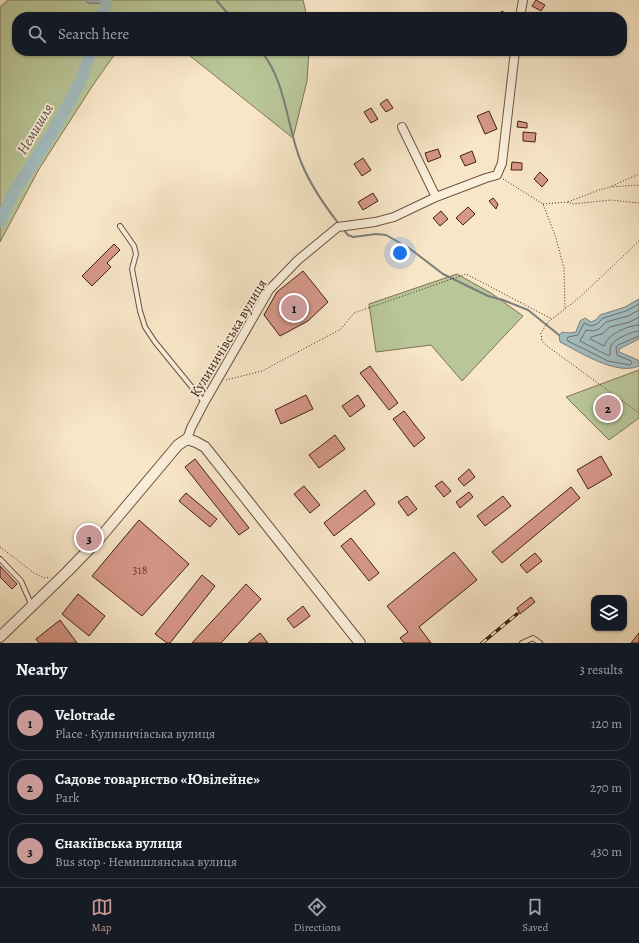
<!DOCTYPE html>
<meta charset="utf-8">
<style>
body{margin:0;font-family:Alegreya,serif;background:#20242c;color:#f1f3f6}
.controls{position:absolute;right:12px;bottom:12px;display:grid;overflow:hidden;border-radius:8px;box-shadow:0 1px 3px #0004}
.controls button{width:36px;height:36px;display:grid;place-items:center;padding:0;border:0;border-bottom:1px solid #363941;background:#171b24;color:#f1f3f6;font:20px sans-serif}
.you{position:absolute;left:400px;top:253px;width:14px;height:14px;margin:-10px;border:3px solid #fff;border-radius:50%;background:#1a73e8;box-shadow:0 0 0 6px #1a73e833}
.badge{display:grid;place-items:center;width:26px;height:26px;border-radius:50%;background:#c59692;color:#111;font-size:13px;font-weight:700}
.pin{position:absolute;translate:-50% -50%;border:2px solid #fff;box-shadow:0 1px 4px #0006}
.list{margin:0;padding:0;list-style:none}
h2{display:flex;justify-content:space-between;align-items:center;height:52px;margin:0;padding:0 16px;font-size:17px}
h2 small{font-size:13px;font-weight:400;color:#9ea1a6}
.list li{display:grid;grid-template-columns:26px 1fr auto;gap:12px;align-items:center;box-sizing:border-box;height:56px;margin:0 8px 8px;padding:0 8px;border:1px solid #363941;border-radius:16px}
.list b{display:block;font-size:15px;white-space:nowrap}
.list p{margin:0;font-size:13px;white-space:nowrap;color:#9ea1a6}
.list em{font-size:13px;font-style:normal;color:#9ea1a6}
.icon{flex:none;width:22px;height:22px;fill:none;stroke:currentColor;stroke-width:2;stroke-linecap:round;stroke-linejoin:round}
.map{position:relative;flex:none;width:639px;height:643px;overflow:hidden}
.search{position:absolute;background:#171b24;box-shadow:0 1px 3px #0004;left:12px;right:12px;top:12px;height:44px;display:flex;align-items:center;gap:10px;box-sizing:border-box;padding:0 14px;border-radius:16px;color:#9ea1a6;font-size:15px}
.sheet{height:244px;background:#171b24}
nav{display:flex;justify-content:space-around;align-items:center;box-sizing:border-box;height:56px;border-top:1px solid #363941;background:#171b24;font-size:11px;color:#9ea1a6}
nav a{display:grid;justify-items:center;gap:2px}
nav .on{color:#c59692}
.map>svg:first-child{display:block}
.green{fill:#b9c698;stroke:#7e7356}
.water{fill:#a2bdc0;stroke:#7c7e7b}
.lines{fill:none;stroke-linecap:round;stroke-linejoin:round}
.shore{stroke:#726e6a;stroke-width:1}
.stream{stroke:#7c7e7b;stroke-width:2}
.river{stroke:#a2bdc0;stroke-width:12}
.building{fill:#d69889;stroke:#432014}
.service-casing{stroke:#705241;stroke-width:6}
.minor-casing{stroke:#705241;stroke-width:10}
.tertiary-casing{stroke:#705241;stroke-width:12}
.path{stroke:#432014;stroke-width:1;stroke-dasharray:1 2;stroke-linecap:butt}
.service{stroke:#faefdb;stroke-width:4}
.minor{stroke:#faefdb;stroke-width:8}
.tertiary{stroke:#faefdb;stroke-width:10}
.rail-casing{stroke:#432014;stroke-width:3.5}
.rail{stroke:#faefdb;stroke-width:2;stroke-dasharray:6;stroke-linecap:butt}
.labels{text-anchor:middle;stroke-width:3.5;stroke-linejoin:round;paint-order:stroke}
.number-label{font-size:12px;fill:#683e31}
.street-label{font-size:14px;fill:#432014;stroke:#faefdb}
.water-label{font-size:15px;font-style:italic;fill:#604f48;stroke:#faefdb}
</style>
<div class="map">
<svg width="639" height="643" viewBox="0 0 639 643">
<rect width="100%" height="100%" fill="#f7e6c7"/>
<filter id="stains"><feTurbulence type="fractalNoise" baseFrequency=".005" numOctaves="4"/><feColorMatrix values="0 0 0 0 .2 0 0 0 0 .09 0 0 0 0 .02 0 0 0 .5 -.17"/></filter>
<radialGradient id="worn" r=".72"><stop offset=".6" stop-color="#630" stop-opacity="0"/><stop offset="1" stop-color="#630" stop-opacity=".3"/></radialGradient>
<!-- green -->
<path class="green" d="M8,0H85L88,3H106L112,0H303L307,17H17V51H117L93,85L39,169L0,242V7Z
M184,51H309L307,81L293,138Z
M457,274L491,293L523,316L462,381L431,345L376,352L369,304Z
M639,370V418L609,440L566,397Z"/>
<!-- water -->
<path class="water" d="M85,0H112L106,3H88Z
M639,299V339L619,349V352L638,360L639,366C616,376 580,352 560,342L559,335L562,332L569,333L576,332L580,321L585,318L591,322L596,320L600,315L625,307Z"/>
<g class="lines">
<!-- shore -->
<path class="shore" d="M639,304L626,311L603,318L597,324L591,326L584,323L578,335L568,337L567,339L568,341L608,361L630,365L632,363L631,361L617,355L616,348L618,345L639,336
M639,310L628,316L606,322L599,329L593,331L586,330L580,341L609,356L610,354C610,351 610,347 612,344C615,339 633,331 639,331
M639,317L630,322L610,327L602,334L591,337L590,339L604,346C605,344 607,340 609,338C615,332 630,325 639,325"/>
<!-- stream -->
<path class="stream" d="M216,0L231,17
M261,51C287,83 286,125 301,162C310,184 324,205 339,224
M343,229L348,235L353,237L376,234L386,235L409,248L443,274L488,296L503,300L528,310L559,335"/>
<!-- river -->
<path class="river" d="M102,17L107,0
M0,221L13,194L52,133L80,83L91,51"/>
</g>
<!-- building -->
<path class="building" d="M536,0L545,5L541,11L532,6Z
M502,11L511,17H497Z
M387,99L393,108L386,112L380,104Z
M371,108L378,119L371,123L364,112Z
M489,111L497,129L485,134L477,116Z
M518,121L527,123V128L517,127Z
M523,132L536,133L535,142L523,141Z
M438,149L441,157L428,162L425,153Z
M472,151L476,162L465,166L460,156Z
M363,158L371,170L362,176L354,164Z
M512,162L522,163V170H511Z
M540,172L548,180L542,187L534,179Z
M373,193L378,201L363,210L358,202Z
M493,198L498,204L496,209L489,201Z
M468,207L475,214L463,225L456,218Z
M441,211L448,219L440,226L433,218Z
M114,244L120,250L107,263L111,267L92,286L82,276Z
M303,271L328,302L308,321L280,336L264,315L277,292Z
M370,366L398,403L389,410L360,373Z
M306,395L313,409L281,424L275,410Z
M358,395L365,406L350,417L342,406Z
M404,411L425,438L414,447L393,419Z
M335,435L345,449L319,468L309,455Z
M601,456L612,475L588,489L577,470Z
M195,459L249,528L239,535L185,467Z
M469,469L475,477L464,486L458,479Z
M442,481L451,491L444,497L435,486Z
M304,486L320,505L310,513L294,494Z
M571,487L580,498L502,563L492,552Z
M365,490L375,504L334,536L324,523Z
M469,492L473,497L460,508L456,502Z
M186,493L217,519L210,527L179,501Z
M407,496L417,509L408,516L398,502Z
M503,496L511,506L485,526L477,516Z
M139,520L189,564L142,616L92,576Z
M351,538L379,573L369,581L341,546Z
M454,552L477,580L419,627L431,643H404L400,638L408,632L387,606Z
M535,553L542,561L527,573L520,565Z
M0,566L17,584L12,589L0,577Z
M202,575L215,586L170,643H167L155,634Z
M246,584L261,599L221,643H192Z
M78,594L105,616L89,636L62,614Z
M531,597L535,602L520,614L517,608Z
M303,606L310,616L294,628L287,619Z
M60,620L77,643H39L36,639Z
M260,633L268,643H248Z
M639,633V643H631Z"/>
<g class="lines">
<defs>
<path id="service" d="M120,226L134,246L136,254L132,269L140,311L145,327L155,342L204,402
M0,559L21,581L32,606
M522,643L533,638L540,643"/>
<path id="minor" d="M520,17L523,0
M402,127L436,197
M187,439L191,428L204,403L269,290L298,260L338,227L375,222L394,217L436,197L486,178L497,175L502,163L515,51"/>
<path id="tertiary" d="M0,637L67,572L99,539L178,445L187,439L196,442L205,447L360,643"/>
</defs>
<!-- service casing -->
<use href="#service" class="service-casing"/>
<!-- minor casing -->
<use href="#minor" class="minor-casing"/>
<!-- tertiary casing -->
<use href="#tertiary" class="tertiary-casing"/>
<!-- path -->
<path class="path" d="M503,179L543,204L555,235L564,268L565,309
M612,186L639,174
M568,202L599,190L610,187L639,185
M543,204L567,202L573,204L611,200L639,203
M639,241L579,298L548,322L541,333L542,341L547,346L639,413
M226,380L262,371L341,329L354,313L466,274L552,319
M0,547L34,573L44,578L50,577"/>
<!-- service -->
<use href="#service" class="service"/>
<!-- minor -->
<use href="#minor" class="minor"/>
<!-- tertiary -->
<use href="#tertiary" class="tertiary"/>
<defs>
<path id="rail" d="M482,643L517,614"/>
</defs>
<!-- rail casing -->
<use href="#rail" class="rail-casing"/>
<!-- rail -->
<use href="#rail" class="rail"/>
</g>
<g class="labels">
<!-- number labels -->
<g class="number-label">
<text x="140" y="574">318</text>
</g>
<!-- street labels -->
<g class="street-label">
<text transform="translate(228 338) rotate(-59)" y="5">Кулиничівська вулиця</text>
</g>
<!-- water labels -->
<g class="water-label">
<text transform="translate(35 129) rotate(-59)" y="5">Немишля</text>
</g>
</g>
<rect width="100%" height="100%" filter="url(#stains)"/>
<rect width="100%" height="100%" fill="url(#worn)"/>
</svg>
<div class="controls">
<button><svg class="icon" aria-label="layers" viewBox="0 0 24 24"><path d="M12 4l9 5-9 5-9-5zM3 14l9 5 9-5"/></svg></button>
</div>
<div class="you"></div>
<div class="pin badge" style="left:294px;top:308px">1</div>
<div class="pin badge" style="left:608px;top:408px">2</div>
<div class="pin badge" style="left:89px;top:538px">3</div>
<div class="search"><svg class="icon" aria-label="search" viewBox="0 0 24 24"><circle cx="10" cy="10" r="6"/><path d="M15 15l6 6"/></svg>Search here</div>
</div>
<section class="sheet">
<h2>Nearby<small>3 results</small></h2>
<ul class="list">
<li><span class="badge">1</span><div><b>Velotrade</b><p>Place · Кулиничівська вулиця</p></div><em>120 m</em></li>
<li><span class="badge">2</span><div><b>Садове товариство «Ювілейне»</b><p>Park</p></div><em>270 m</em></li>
<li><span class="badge">3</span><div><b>Єнакіївська вулиця</b><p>Bus stop · Немишлянська вулиця</p></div><em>430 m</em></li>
</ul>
</section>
<nav>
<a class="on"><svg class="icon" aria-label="map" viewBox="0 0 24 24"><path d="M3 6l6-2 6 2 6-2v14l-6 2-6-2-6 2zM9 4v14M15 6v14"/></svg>Map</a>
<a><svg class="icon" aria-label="directions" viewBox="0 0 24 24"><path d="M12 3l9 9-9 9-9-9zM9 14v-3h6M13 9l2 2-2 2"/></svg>Directions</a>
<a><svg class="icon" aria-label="saved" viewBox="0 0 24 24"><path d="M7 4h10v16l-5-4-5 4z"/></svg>Saved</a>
</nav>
